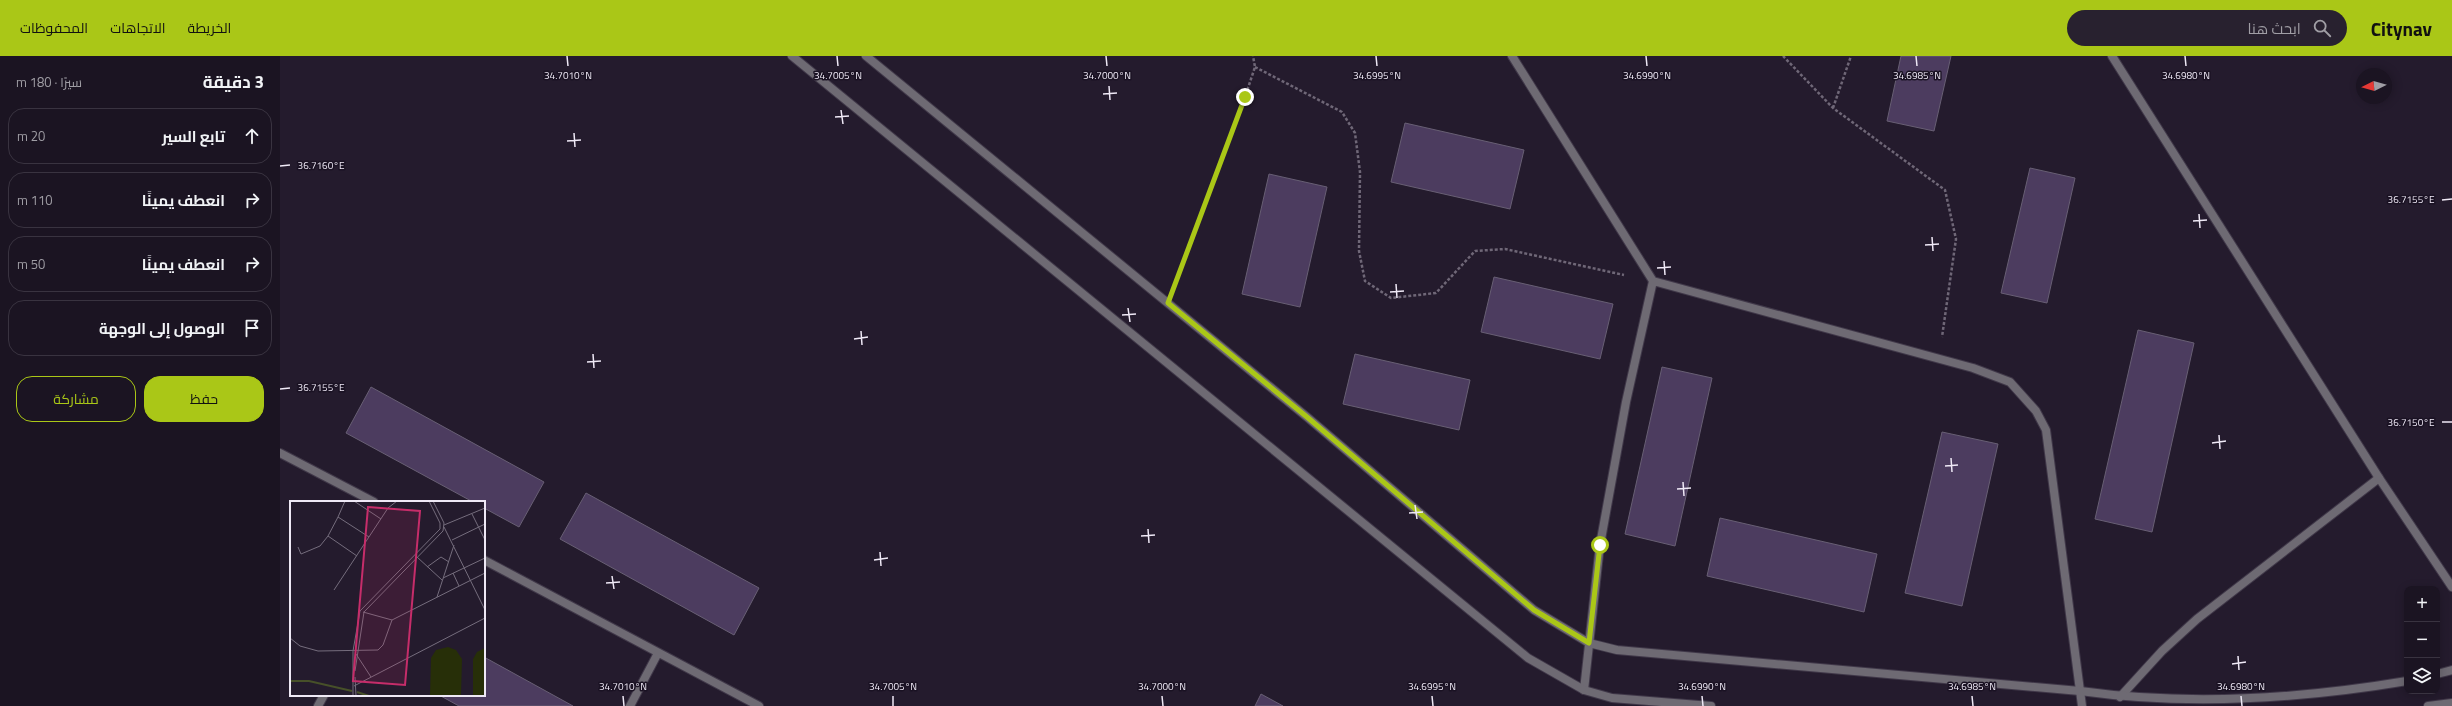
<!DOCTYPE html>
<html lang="ar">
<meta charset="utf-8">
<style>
body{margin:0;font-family:"Titillium Web",Cairo,sans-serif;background:#28212f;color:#f1f3f6;direction:rtl}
.controls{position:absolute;right:12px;bottom:12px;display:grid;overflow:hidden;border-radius:8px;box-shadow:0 2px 10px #0003}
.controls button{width:36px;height:36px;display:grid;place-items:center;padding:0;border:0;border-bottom:1px solid #393340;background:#1b1422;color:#f1f3f6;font:20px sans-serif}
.compass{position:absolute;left:2076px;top:12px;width:36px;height:36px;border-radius:50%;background:#1b1422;box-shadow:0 2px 10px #0003;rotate:265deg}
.stop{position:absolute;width:12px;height:12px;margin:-9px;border:3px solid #aac717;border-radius:50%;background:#fff}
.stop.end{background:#aac717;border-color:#fff;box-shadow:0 1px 4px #0008}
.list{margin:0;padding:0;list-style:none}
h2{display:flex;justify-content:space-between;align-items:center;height:52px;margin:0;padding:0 16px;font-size:17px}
h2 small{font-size:13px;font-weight:400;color:#a09ea5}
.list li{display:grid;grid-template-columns:26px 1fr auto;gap:12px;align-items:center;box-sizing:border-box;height:56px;margin:0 8px 8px;padding:0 8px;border:1px solid #393340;border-radius:16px}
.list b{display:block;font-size:15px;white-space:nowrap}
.list em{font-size:13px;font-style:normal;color:#a09ea5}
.actions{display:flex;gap:8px;padding:12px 16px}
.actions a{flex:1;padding:9px 0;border:1px solid #aac717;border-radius:16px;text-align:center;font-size:14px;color:#aac717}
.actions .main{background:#aac717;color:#111}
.icon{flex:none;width:22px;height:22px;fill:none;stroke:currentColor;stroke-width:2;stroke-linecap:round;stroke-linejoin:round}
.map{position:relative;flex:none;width:2172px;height:650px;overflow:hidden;direction:ltr}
header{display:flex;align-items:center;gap:24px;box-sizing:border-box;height:56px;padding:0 20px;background:#aac717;color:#111}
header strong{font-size:19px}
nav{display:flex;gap:22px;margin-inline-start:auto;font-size:14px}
.search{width:280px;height:36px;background:#28212f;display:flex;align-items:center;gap:10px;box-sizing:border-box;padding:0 14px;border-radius:22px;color:#a09ea5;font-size:15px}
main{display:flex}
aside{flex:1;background:#1b1422}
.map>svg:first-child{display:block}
.building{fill:#4c3c5f;stroke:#685f74}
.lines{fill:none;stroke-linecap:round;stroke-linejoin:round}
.minor-casing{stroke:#403849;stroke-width:10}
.tertiary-casing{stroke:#403849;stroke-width:10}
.path{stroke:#6f6777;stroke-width:2.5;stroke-dasharray:3 2;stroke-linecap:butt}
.minor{stroke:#6e6a73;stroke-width:8}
.tertiary{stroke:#6e6a73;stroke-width:8}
.route{stroke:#aac717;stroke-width:5}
.ticks{fill:none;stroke:#efe9f6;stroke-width:1.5}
.inset-river{fill:none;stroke:#475029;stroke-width:2}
.inset-road{fill:none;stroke:#756d7d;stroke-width:1}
.view{fill:#c62d6a;fill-opacity:0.15;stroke:#c62d6a;stroke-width:2}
.inset-edge{fill:none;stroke:#efe9f6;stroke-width:2}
.ticks-label{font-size:10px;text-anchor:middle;fill:#efe9f6;stroke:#1a1223;stroke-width:3;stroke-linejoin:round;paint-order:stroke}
</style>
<header>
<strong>Citynav</strong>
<div class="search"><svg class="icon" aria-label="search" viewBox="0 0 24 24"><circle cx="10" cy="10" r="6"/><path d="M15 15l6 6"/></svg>ابحث هنا</div>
<nav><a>الخريطة</a><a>الاتجاهات</a><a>المحفوظات</a></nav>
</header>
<main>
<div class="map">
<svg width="2172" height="650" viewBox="0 0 2172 650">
<rect width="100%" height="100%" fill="#241b2d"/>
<!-- building -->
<path class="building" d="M1621,0H1671L1654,75L1607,65Z
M1125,67L1244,94L1230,153L1111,126Z
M1750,112L1795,122L1767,247L1721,237Z
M989,118L1047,131L1020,251L962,238Z
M1214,221L1333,248L1320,303L1201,276Z
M1858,274L1914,287L1872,476L1815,463Z
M1075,298L1190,324L1179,374L1063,348Z
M1382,311L1432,322L1395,490L1345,478Z
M91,331L264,426L239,471L204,452V446H193L66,377Z
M1662,376L1718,388L1682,550L1625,537Z
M306,437L479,532L454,579L280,483Z
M1440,462L1597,498L1584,556L1427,520Z
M204,601L293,650H179L159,639H204Z
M981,638L1003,650H975Z"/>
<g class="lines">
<defs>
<path id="minor" d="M1232,0L1373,225L1693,312L1730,326L1756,355L1766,374L1802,650
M0,397L94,446
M204,504L479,650
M1304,634L1320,489L1346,346L1373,225
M1840,641L1882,595L1917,563L2099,422
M38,650L44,639
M350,650L378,597"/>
<path id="tertiary" d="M512,0L1248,602L1304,634L1332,642L1431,650
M586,0L1027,361L1254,554L1309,587L1337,594L1800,635C1908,650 2020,643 2127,625
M1832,0L2099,422L2172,531
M2157,618L2172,614
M2148,650L2172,647"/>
</defs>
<!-- minor casing -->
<use href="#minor" class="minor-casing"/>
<!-- tertiary casing -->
<use href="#tertiary" class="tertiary-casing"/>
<!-- path -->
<path class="path" d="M1503,0L1553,52L1665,134L1676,183L1662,281
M975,11L1062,56L1075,77L1080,116L1079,195L1085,225L1111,242L1156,237L1195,195L1225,193L1344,219
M1553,52L1571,0
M896,226L965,41L975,11L973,0"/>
<!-- minor -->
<use href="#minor" class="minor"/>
<!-- tertiary -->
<use href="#tertiary" class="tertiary"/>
</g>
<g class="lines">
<!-- route -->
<path class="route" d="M965,41L888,247L1027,361L1254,554L1309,587L1320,489"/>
</g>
<!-- ticks -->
<path class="ticks" d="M287,0L288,10M557,0L558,10M826,0L827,10M1096,0L1097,10M1366,0L1367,10M1636,0L1637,10M1905,0L1906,10M829,30L830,44M823,38L837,37M561,54L563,68M555,61L569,60M294,77L295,91M287,85L301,84M0,110L10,109M2162,144L2172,143M1919,158L1920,172M1913,165L1927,164M1652,181L1653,195M1645,189L1659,188M1384,205L1385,219M1377,212L1391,211M1116,228L1117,242M1110,236L1124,235M848,252L850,266M842,259L856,258M581,275L582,289M574,283L588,281M313,298L314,312M307,306L321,305M0,333L10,332M2162,366H2172M1939,379L1940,393M1932,387L1946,385M1671,402L1672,416M1665,410L1678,409M1403,426L1404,440M1397,433L1411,432M1135,449L1137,463M1129,457L1143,456M868,473L869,487M861,480L875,479M600,496L601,510M594,504L608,502M332,520L334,533M326,527L340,526M1958,600L1959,614M1952,608L1966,606M343,640L344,650M613,640V650M882,640L883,650M1152,640L1153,650M1422,640L1423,650M1692,640L1693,650M1961,640L1962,650"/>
<!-- overview -->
<g transform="translate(10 445)">
<rect width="195" height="195" fill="#241b2d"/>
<path d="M158,146L166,149L172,158L171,194L140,195L141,157L146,149ZM195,147V195H183V158L187,151Z" fill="#272f08"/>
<path class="inset-river" d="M0,180H19L62,190M67,191L79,195"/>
<path class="inset-road" d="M64,0L91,18M182,13L195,39M48,16L55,0M154,24L195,7M154,26L195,109M162,39L195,23M8,46L11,53L30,45L38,35M67,55L38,35L48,16L79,36M127,56L152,79M137,66L151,56L159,61M163,72L169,85M153,77L195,57M44,89L98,7L107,0M147,96L164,44M73,111L102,119M0,137L10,145L28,150L88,149L93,144L102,119L195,72M66,153L81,176M65,170L74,111L153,30L154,22L143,0M65,176L66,195M64,185L195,117M63,195V150L70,110L150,28V22L139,0"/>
<path class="view" d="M78,6L130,10L115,184L63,180Z"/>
<rect width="195" height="195" class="inset-edge"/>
</g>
<g class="ticks-label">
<text x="288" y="23">34.7010°N</text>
<text x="558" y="23">34.7005°N</text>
<text x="827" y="23">34.7000°N</text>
<text x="1097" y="23">34.6995°N</text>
<text x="1367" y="23">34.6990°N</text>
<text x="1637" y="23">34.6985°N</text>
<text x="1906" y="23">34.6980°N</text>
<text x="41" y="113">36.7160°E</text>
<text x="2131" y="147">36.7155°E</text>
<text x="41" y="335">36.7155°E</text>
<text x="2131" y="370">36.7150°E</text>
<text x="343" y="634">34.7010°N</text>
<text x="613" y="634">34.7005°N</text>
<text x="882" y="634">34.7000°N</text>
<text x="1152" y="634">34.6995°N</text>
<text x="1422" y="634">34.6990°N</text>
<text x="1692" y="634">34.6985°N</text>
<text x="1961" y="634">34.6980°N</text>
</g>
</svg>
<div class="controls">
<button>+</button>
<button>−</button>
<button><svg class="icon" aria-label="layers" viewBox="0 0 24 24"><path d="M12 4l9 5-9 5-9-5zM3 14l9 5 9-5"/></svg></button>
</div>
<svg class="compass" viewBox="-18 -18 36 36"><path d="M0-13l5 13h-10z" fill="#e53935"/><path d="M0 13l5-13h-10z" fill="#a09ea5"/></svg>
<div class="stop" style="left:1320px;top:489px"></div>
<div class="stop end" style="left:965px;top:41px"></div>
</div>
<aside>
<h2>3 دقيقة<small>سيرًا · 180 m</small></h2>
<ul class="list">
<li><svg class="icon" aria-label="ahead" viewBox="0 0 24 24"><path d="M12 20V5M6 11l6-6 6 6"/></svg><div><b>تابع السير</b></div><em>20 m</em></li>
<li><svg class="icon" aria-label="right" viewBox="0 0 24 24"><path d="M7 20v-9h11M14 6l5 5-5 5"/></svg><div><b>انعطف يمينًا</b></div><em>110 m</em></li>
<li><svg class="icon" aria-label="right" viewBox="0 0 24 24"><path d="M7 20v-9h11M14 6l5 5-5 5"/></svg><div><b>انعطف يمينًا</b></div><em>50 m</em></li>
<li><svg class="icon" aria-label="arrive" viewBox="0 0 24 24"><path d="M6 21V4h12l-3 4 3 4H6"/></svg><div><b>الوصول إلى الوجهة</b></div></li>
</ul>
<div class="actions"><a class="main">حفظ</a><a>مشاركة</a></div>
</aside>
</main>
